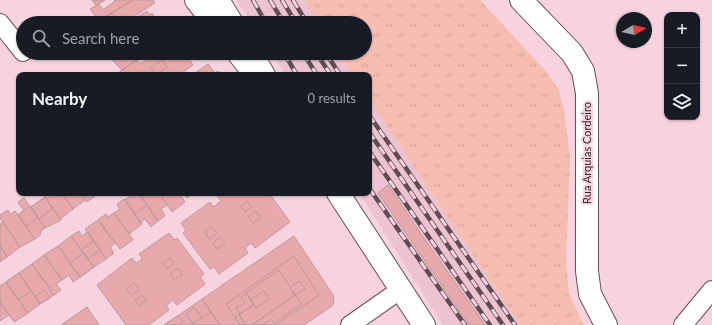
<!DOCTYPE html>
<meta charset="utf-8">
<style>
body{margin:0;font-family:Lato,sans-serif;background:#242831;color:#f1f3f6}
.controls{position:absolute;right:12px;top:12px;display:grid;overflow:hidden;border-radius:8px;box-shadow:0 1px 3px #0004}
.controls button{width:36px;height:36px;display:grid;place-items:center;padding:0;border:0;border-bottom:1px solid #363941;background:#171b24;color:#f1f3f6;font:20px sans-serif}
.compass{position:absolute;left:616px;top:12px;width:36px;height:36px;border-radius:50%;background:#171b24;box-shadow:0 1px 3px #0004;rotate:81deg}
.list{margin:0;padding:0;list-style:none}
h2{display:flex;justify-content:space-between;align-items:center;height:52px;margin:0;padding:0 16px;font-size:17px}
h2 small{font-size:13px;font-weight:400;color:#9ea1a6}
.icon{flex:none;width:22px;height:22px;fill:none;stroke:currentColor;stroke-width:2;stroke-linecap:round;stroke-linejoin:round}
.map{position:relative;flex:none;width:712px;height:325px;overflow:hidden}
.search{position:absolute;background:#171b24;box-shadow:0 1px 3px #0004;left:16px;top:16px;width:356px;height:44px;display:flex;align-items:center;gap:10px;box-sizing:border-box;padding:0 14px;border-radius:22px;color:#9ea1a6;font-size:15px}
.panel{position:absolute;background:#171b24;box-shadow:0 1px 3px #0004;left:16px;top:72px;width:356px;height:124px;border-radius:8px}
.map>svg:first-child{display:block}
.built{fill:#edc3d1}
.grass{fill:url(#grass-tufts)}
.building{fill:#e8a9ad;stroke:#bd999b}
.lines{fill:none;stroke-linecap:round;stroke-linejoin:round}
.street-casing{stroke:#6a4c57;stroke-width:20}
.secondary-casing{stroke:#6a4c57;stroke-width:24}
.primary-casing{stroke:#6a4c57;stroke-width:24}
.street{stroke:#fff;stroke-width:18}
.secondary{stroke:#fff;stroke-width:22}
.primary{stroke:#fff;stroke-width:22}
.rail-casing{stroke:#604d54;stroke-width:4.5}
.rail{stroke:#f7d3df;stroke-width:3;stroke-dasharray:9;stroke-linecap:butt}
.labels{text-anchor:middle;stroke-width:4;stroke-linejoin:round;paint-order:stroke}
.street-label{font-size:11px;fill:#33262b;stroke:#f7d3df}
</style>
<div class="map">
<svg width="712" height="325" viewBox="0 0 712 325">
<defs>
<pattern id="grass-tufts" width="24" height="20" patternUnits="userSpaceOnUse"><rect width="24" height="20" fill="#f6bdb1"/><path d="M3 7l-1-3M5 7V3M7 7l1-3M15 17l-1-3M17 17v-4M19 17l1-3" fill="none" stroke="#d3a298"/></pattern>
</defs>
<rect width="100%" height="100%" fill="#f7d3df"/>
<!-- built -->
<path class="built" d="M236,0H353L549,325H443L359,193H369V75H285L272,53H365V23H252Z"/>
<!-- grass -->
<path class="grass" d="M305,0H480L545,70L558,88L564,110L570,159L566,261L569,294L584,325H520L369,99V75H353L339,53H365V23H319Z"/>
<!-- building -->
<path class="building" d="M92,0H105L96,5Z
M92,0H105L96,5Z
M114,0H133L99,21L90,9L99,4L103,10L115,1Z
M133,0H153L155,3L124,23H101L100,20Z
M147,11L150,15L152,13L158,23H128Z
M111,13L117,23H101L100,20Z
M137,18L140,23H128Z
M149,18L152,23H142Z
M102,53H140L142,56L122,70L110,57L107,59Z
M102,53H140L142,56L122,70L110,57L107,59Z
M149,53H185L193,65L179,75H115L137,60L140,64L152,56Z
M162,60L167,67L156,75L151,67Z
M208,64L215,73L218,71L221,75H192Z
M388,185L421,234L485,325H469L378,193Z
M42,193H62L73,209L60,219Z
M62,193H80L85,200L73,209Z
M80,193H99L87,202Z
M136,193H139L147,205L135,214L125,200Z
M136,193H139L158,221L151,227L145,219L140,223L125,200Z
M142,193H159L167,205L161,209L165,216L158,221L140,195Z
M159,193H179L185,202L172,212Z
M179,193H194L187,198L184,194L181,196Z
M222,193H269L290,222L255,248L251,243L245,248L248,253L219,274L214,267L210,269L183,233L186,230L181,223L210,202L213,207L221,201L217,196Z
M45,197L53,208L39,219L31,207Z
M45,197L61,220L45,228L31,207Z
M24,198L45,228L40,232L41,234L35,239L18,215L24,211L18,202Z
M124,199L142,224L129,234L114,213L120,209L117,204Z
M247,201L252,207L245,212L241,206Z
M30,206L38,217L26,226L18,215Z
M8,210L11,214L15,211L35,239L20,247L0,218V215Z
M256,211L261,218L253,223L248,217Z
M114,213L133,240L120,249L98,220L106,214L108,217Z
M98,220L115,243L110,247L114,253L106,259L85,229Z
M3,222L20,247L7,257L0,246V224Z
M212,227L217,233L209,239L205,232Z
M79,231L82,236L88,232L106,259L94,267L71,236Z
M169,233L174,240L177,238L204,274L200,277L205,284L177,305L173,300L166,305L169,310L149,325H126L97,285L132,258L136,263L143,259L139,254Z
M71,236L94,267L80,277L58,246Z
M294,236L333,295L334,302L332,306L304,325H220L202,299Z
M220,237L225,243L217,249L213,243Z
M93,241L100,250L87,259L81,250Z
M0,246L7,257L0,262Z
M58,246L80,277L73,282L69,275L62,280L44,255Z
M83,253L94,267L80,277L70,263Z
M44,255L62,280L56,284L61,290L54,295L32,264Z
M294,256L319,295L275,325H240L226,304Z
M170,258L174,264L167,269L162,263Z
M32,264L54,295L40,304L19,273Z
M178,268L182,275L174,280L170,274Z
M279,270L295,295L252,325H245L239,314L254,305L246,293Z
M19,273L31,291L18,300L6,282Z
M19,273L40,304L28,313L6,282Z
M300,281L305,289L295,295L290,287Z
M6,282L28,313L14,322L0,302V286Z
M134,283L139,290L131,295L126,289Z
M44,290L50,298L40,304L35,297Z
M264,291L269,299L256,308L251,300Z
M246,293L254,305L240,314L236,308L245,303L241,297Z
M142,295L146,300L139,306L135,300Z
M295,295L301,304L274,323L271,319L261,325H252Z
M202,299L220,325H164L179,315Z
M0,302L9,315L0,321Z
M87,307L99,325H61Z
M194,307L202,318L193,324L186,314Z
M194,307L202,318L211,312L220,325H194L186,314Z
M239,314L245,325H240L235,317Z
M179,315L183,322L180,325H168L167,323Z"/>
<g class="lines">
<defs>
<path id="street" d="M0,23L23,52
M350,325L400,290
M683,325L712,290"/>
<path id="secondary" d="M196,0L214,23
M521,0L572,53L583,71L587,93V271L590,294L606,325
M238,53L255,75"/>
<path id="primary" d="M218,0L232,23
M251,53L264,75
M338,193L424,325"/>
</defs>
<!-- street casing -->
<use href="#street" class="street-casing"/>
<!-- secondary casing -->
<use href="#secondary" class="secondary-casing"/>
<!-- primary casing -->
<use href="#primary" class="primary-casing"/>
<!-- street -->
<use href="#street" class="street"/>
<!-- secondary -->
<use href="#secondary" class="secondary"/>
<!-- primary -->
<use href="#primary" class="primary"/>
<defs>
<path id="rail" d="M253,0L266,23
M270,0L284,23
M282,0L296,23
M293,0L307,23
M284,53L297,75
M303,53L317,75
M316,53L331,75
M326,53L340,75
M369,115L515,325
M369,132L503,325
M369,151L490,325
M369,188L465,325"/>
</defs>
<!-- rail casing -->
<use href="#rail" class="rail-casing"/>
<!-- rail -->
<use href="#rail" class="rail"/>
</g>
<g class="labels">
<!-- street labels -->
<g class="street-label">
<text transform="translate(587 153) rotate(-90)" y="4">Rua Arquias Cordeiro</text>
</g>
</g>
</svg>
<div class="controls">
<button>+</button>
<button>−</button>
<button><svg class="icon" aria-label="layers" viewBox="0 0 24 24"><path d="M12 4l9 5-9 5-9-5zM3 14l9 5 9-5"/></svg></button>
</div>
<svg class="compass" viewBox="-18 -18 36 36"><path d="M0-13l5 13h-10z" fill="#e53935"/><path d="M0 13l5-13h-10z" fill="#9ea1a6"/></svg>
<div class="search"><svg class="icon" aria-label="search" viewBox="0 0 24 24"><circle cx="10" cy="10" r="6"/><path d="M15 15l6 6"/></svg>Search here</div>
<section class="panel">
<h2>Nearby<small>0 results</small></h2>
<ul class="list">
</ul>
</section>
</div>
